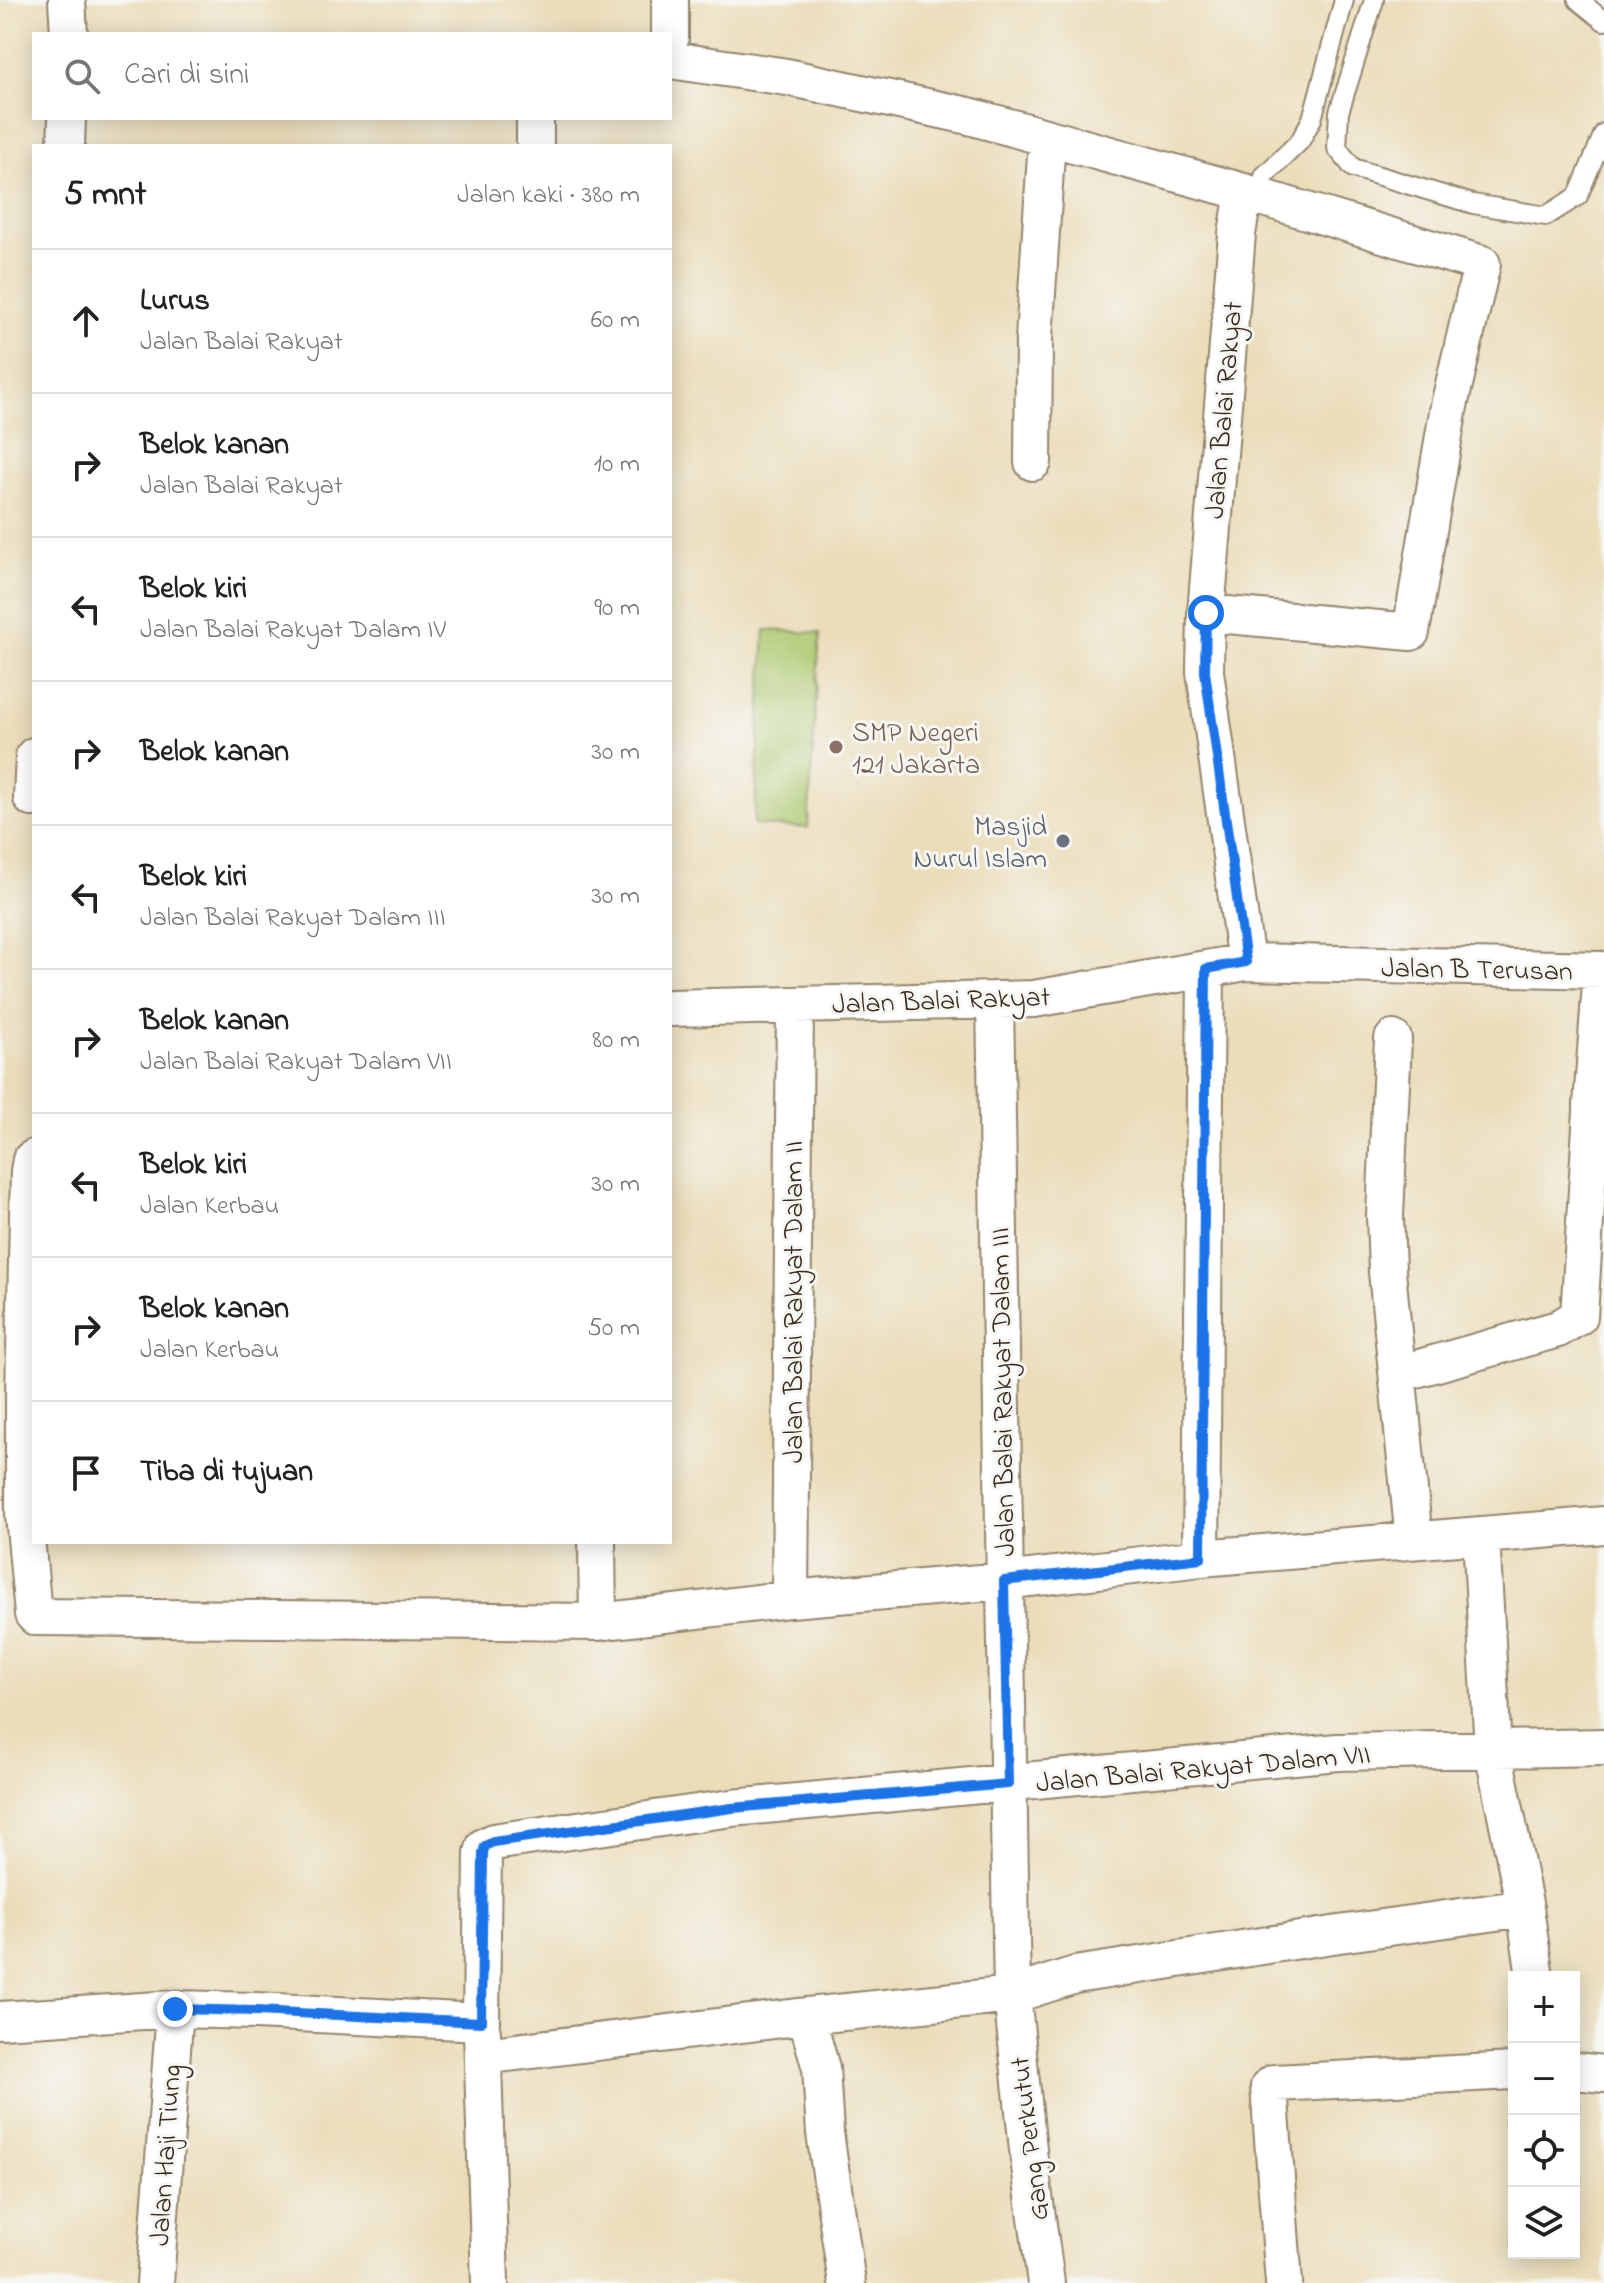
<!DOCTYPE html>
<html lang="id">
<meta charset="utf-8">
<style>
body{margin:0;font-family:"Indie Flower",sans-serif;background:#f6f6f6;color:#222}
.controls{position:absolute;right:24px;bottom:24px;display:grid;overflow:hidden;border-radius:0px;box-shadow:0 4px 20px #0003}
.controls button{width:72px;height:72px;display:grid;place-items:center;padding:0;border:0;border-bottom:2px solid #e0e0e0;background:#fff;color:#222;font:40px sans-serif}
.stop{position:absolute;width:24px;height:24px;margin:-18px;border:6px solid #1a73e8;border-radius:50%;background:#fff}
.stop.end{background:#1a73e8;border-color:#fff;box-shadow:0 2px 8px #0008}
.list{margin:0;padding:0;list-style:none}
h2{display:flex;justify-content:space-between;align-items:center;height:104px;margin:0;padding:0 32px;font-size:34px}
h2 small{font-size:26px;font-weight:400;color:#767676}
.list li{display:grid;grid-template-columns:52px 1fr auto;gap:24px;align-items:center;box-sizing:border-box;height:144px;padding:0 32px;border-top:2px solid #e0e0e0}
.list b{display:block;font-size:30px;white-space:nowrap}
.list p{margin:0;font-size:26px;white-space:nowrap;color:#767676}
.list em{font-size:26px;font-style:normal;color:#767676}
.icon{flex:none;width:44px;height:44px;fill:none;stroke:currentColor;stroke-width:2;stroke-linecap:round;stroke-linejoin:round}
.map{position:relative;flex:none;width:1604px;height:2283px;overflow:hidden}
.search{position:absolute;background:#fff;box-shadow:0 4px 20px #0003;left:32px;top:32px;width:640px;height:88px;display:flex;align-items:center;gap:20px;box-sizing:border-box;padding:0 28px;border-radius:0px;color:#767676;font-size:30px}
.panel{position:absolute;background:#fff;box-shadow:0 4px 20px #0003;left:32px;top:144px;width:640px;height:1400px;border-radius:0px}
.map>svg:first-child{display:block}
.green{fill:#adc96f;stroke:#747a46;stroke-width:2}
.lines{fill:none;stroke-linecap:round;stroke-linejoin:round}
.service-casing{stroke:#93846c;stroke-width:22}
.minor-casing{stroke:#93846c;stroke-width:40}
.service{stroke:#fff;stroke-width:18}
.minor{stroke:#fff;stroke-width:36}
.route{stroke:#1a73e8;stroke-width:10}
.education-dot{fill:#8d6e63;stroke:#f6f6f2;stroke-width:3}
.worship-dot{fill:#6b7280;stroke:#f6f6f2;stroke-width:3}
.labels{text-anchor:middle;stroke-width:6;stroke-linejoin:round;paint-order:stroke}
.street-label{font-size:28px;fill:#3b2a1e;stroke:#f6f6f2}
.education-label{font-size:28px;fill:#785e54;stroke:#f6f6f2;text-anchor:start}
.worship-label{font-size:28px;fill:#5b616d;stroke:#f6f6f2;text-anchor:end}
</style>
<div class="map">
<svg width="1604" height="2283" viewBox="0 0 1604 2283">
<rect width="100%" height="100%" fill="#f6f6f2"/>
<filter id="ink" filterUnits="userSpaceOnUse"><feTurbulence type="fractalNoise" baseFrequency=".0125" numOctaves="2"/><feDisplacementMap in="SourceGraphic" scale="16" xChannelSelector="R" yChannelSelector="G"/><feConvolveMatrix kernelMatrix="1 2 1 2 8 2 1 2 1" color-interpolation-filters="sRGB"/></filter>
<filter id="wash" filterUnits="userSpaceOnUse"><feTurbulence type="fractalNoise" baseFrequency=".006" numOctaves="4" result="noise"/><feDisplacementMap in="SourceGraphic" scale="32" xChannelSelector="R" yChannelSelector="G"/><feGaussianBlur stdDeviation="1.8" result="paint"/><feColorMatrix in="noise" values="0 0 0 0 0 0 0 0 0 0 0 0 0 0 0 0 0 1.4 0 .05"/><feComposite in="paint" operator="in"/></filter>
<g filter="url(#wash)">
<rect width="100%" height="100%" fill="#ebddba"/>
<!-- green -->
<path class="green" d="M765,630L820,633L808,828L754,825Z"/>
</g>
<g filter="url(#ink)">
<g class="lines">
<defs>
<path id="service" d="M1374,0L1339,112L1337,148L1353,168L1473,204L1546,216L1578,196L1604,133
M1578,0L1604,21
M1264,176L1300,141L1312,119L1344,0"/>
<path id="minor" d="M67,0L69,34
M670,0V39
M670,60L787,77L969,116L1244,192L1237,234L1206,613L1205,672L1246,962L1034,999L670,1008
M66,146L67,118
M535,146V118
M1033,462L1034,339L1047,139
M1206,613L1411,632L1449,406L1482,264L1244,192
M32,798L34,756
M1246,962L1602,970L1592,1105V1111L1604,1112
M995,1000L1012,1995L1029,2159L1046,2283
M1393,1039L1385,1216L1387,1272L1414,1540
M34,1158L31,1160L29,1171L24,1397V1515L33,1614L36,1617L598,1622L790,1599L1004,1581L1201,1558L1604,1525
M1398,1374L1558,1329L1579,1316L1592,1111
M1481,1536L1493,1750L1525,1908L1535,1977
M597,1542L598,1622
M1201,1558L1206,969
M790,1599L795,1005
M806,2016L821,2068L825,2133L847,2283
M0,2020L175,2009L256,2011L481,2022L483,1853L485,1846L493,1842L732,1808L1338,1752L1604,1747
M482,2032L490,2283
M483,2056L806,2016L1012,1995L1075,1975L1339,1934L1525,1908
M1574,2071L1604,2074
M155,2283L175,2009
M1284,2283L1269,2087L1274,2083L1514,2071"/>
</defs>
<!-- service casing -->
<use href="#service" class="service-casing"/>
<!-- minor casing -->
<use href="#minor" class="minor-casing"/>
<!-- service -->
<use href="#service" class="service"/>
<!-- minor -->
<use href="#minor" class="minor"/>
</g>
</g>
<g class="lines" filter="url(#ink)">
<!-- route -->
<path class="route" d="M175,2009L256,2011L481,2022L483,1853L485,1846L493,1842L732,1808L1008,1784L1004,1581L1201,1558L1206,969L1246,962L1205,672L1206,613"/>
</g>
<!-- markers -->
<circle class="education-dot" cx="836" cy="747" r="8"/>
<circle class="worship-dot" cx="1063" cy="841" r="8"/>
<g class="labels">
<!-- street labels -->
<g class="street-label">
<text transform="translate(1222 410) rotate(-85)" y="10">Jalan Balai Rakyat</text>
<text transform="translate(1477 968) rotate(1)" y="10">Jalan B Terusan</text>
<text transform="translate(941 999) rotate(-2)" y="10">Jalan Balai Rakyat</text>
<text transform="translate(792 1302) rotate(-90)" y="10">Jalan Balai Rakyat Dalam II</text>
<text transform="translate(1001 1392) rotate(-91)" y="10">Jalan Balai Rakyat Dalam III</text>
<text transform="translate(1203 1767) rotate(-5)" y="10">Jalan Balai Rakyat Dalam VII</text>
<text transform="translate(1028 2139) rotate(-97)" y="10">Gang Perkutut</text>
<text transform="translate(164 2155) rotate(-86)" y="10">Jalan Haji Tiung</text>
</g>
<!-- education labels -->
<g class="education-label">
<text x="852" y="741">SMP Negeri<tspan x="852" dy="32">121 Jakarta</tspan></text>
</g>
<!-- worship labels -->
<g class="worship-label">
<text x="1047" y="835">Masjid<tspan x="1047" dy="32">Nurul Islam</tspan></text>
</g>
</g>
</svg>
<div class="controls">
<button>+</button>
<button>−</button>
<button><svg class="icon" aria-label="locate" viewBox="0 0 24 24"><circle cx="12" cy="12" r="6"/><path d="M12 2v4M12 18v4M2 12h4M18 12h4"/></svg></button>
<button><svg class="icon" aria-label="layers" viewBox="0 0 24 24"><path d="M12 4l9 5-9 5-9-5zM3 14l9 5 9-5"/></svg></button>
</div>
<div class="stop" style="left:1206px;top:613px"></div>
<div class="stop end" style="left:175px;top:2009px"></div>
<div class="search"><svg class="icon" aria-label="search" viewBox="0 0 24 24"><circle cx="10" cy="10" r="6"/><path d="M15 15l6 6"/></svg>Cari di sini</div>
<section class="panel">
<h2>5 mnt<small>Jalan kaki · 380 m</small></h2>
<ul class="list">
<li><svg class="icon" aria-label="ahead" viewBox="0 0 24 24"><path d="M12 20V5M6 11l6-6 6 6"/></svg><div><b>Lurus</b><p>Jalan Balai Rakyat</p></div><em>60 m</em></li>
<li><svg class="icon" aria-label="right" viewBox="0 0 24 24"><path d="M7 20v-9h11M14 6l5 5-5 5"/></svg><div><b>Belok kanan</b><p>Jalan Balai Rakyat</p></div><em>10 m</em></li>
<li><svg class="icon" aria-label="left" viewBox="0 0 24 24"><path d="M17 20v-9H6M10 6l-5 5 5 5"/></svg><div><b>Belok kiri</b><p>Jalan Balai Rakyat Dalam IV</p></div><em>90 m</em></li>
<li><svg class="icon" aria-label="right" viewBox="0 0 24 24"><path d="M7 20v-9h11M14 6l5 5-5 5"/></svg><div><b>Belok kanan</b></div><em>30 m</em></li>
<li><svg class="icon" aria-label="left" viewBox="0 0 24 24"><path d="M17 20v-9H6M10 6l-5 5 5 5"/></svg><div><b>Belok kiri</b><p>Jalan Balai Rakyat Dalam III</p></div><em>30 m</em></li>
<li><svg class="icon" aria-label="right" viewBox="0 0 24 24"><path d="M7 20v-9h11M14 6l5 5-5 5"/></svg><div><b>Belok kanan</b><p>Jalan Balai Rakyat Dalam VII</p></div><em>80 m</em></li>
<li><svg class="icon" aria-label="left" viewBox="0 0 24 24"><path d="M17 20v-9H6M10 6l-5 5 5 5"/></svg><div><b>Belok kiri</b><p>Jalan Kerbau</p></div><em>30 m</em></li>
<li><svg class="icon" aria-label="right" viewBox="0 0 24 24"><path d="M7 20v-9h11M14 6l5 5-5 5"/></svg><div><b>Belok kanan</b><p>Jalan Kerbau</p></div><em>50 m</em></li>
<li><svg class="icon" aria-label="arrive" viewBox="0 0 24 24"><path d="M6 21V4h12l-3 4 3 4H6"/></svg><div><b>Tiba di tujuan</b></div></li>
</ul>
</section>
</div>
